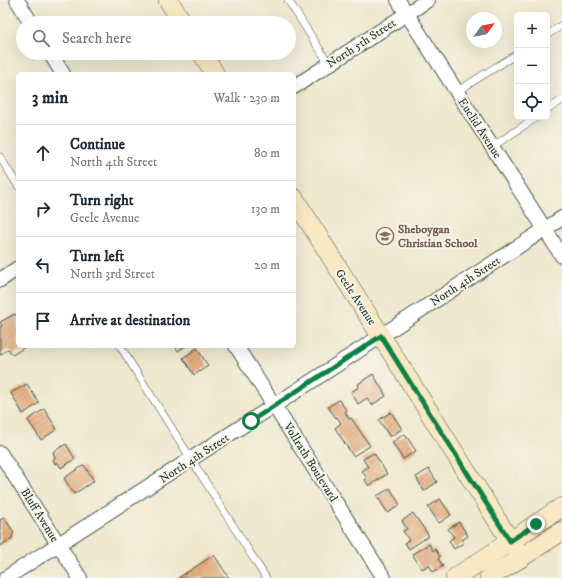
<!DOCTYPE html>
<meta charset="utf-8">
<style>
body{margin:0;font-family:"IM FELL DW Pica",serif;background:#f2f2f3;color:#1f2937}
.controls{position:absolute;right:12px;top:12px;display:grid;overflow:hidden;border-radius:6px;box-shadow:0 4px 16px #0002}
.controls button{width:36px;height:36px;display:grid;place-items:center;padding:0;border:0;border-bottom:1px solid #e0e1e3;background:#fff;color:#1f2937;font:20px sans-serif}
.compass{position:absolute;left:466px;top:12px;width:36px;height:36px;border-radius:50%;background:#fff;box-shadow:0 4px 16px #0002;rotate:57deg}
.stop{position:absolute;width:12px;height:12px;margin:-9px;border:3px solid #0b8043;border-radius:50%;background:#fff}
.stop.end{background:#0b8043;border-color:#fff;box-shadow:0 1px 4px #0008}
.list{margin:0;padding:0;list-style:none}
h2{display:flex;justify-content:space-between;align-items:center;height:52px;margin:0;padding:0 16px;font-size:17px}
h2 small{font-size:13px;font-weight:400;color:#747a83}
.list li{display:grid;grid-template-columns:26px 1fr auto;gap:12px;align-items:center;box-sizing:border-box;height:56px;padding:0 16px;border-top:1px solid #e0e1e3}
.list b{display:block;font-size:15px;white-space:nowrap}
.list p{margin:0;font-size:13px;white-space:nowrap;color:#747a83}
.list em{font-size:13px;font-style:normal;color:#747a83}
.icon{flex:none;width:22px;height:22px;fill:none;stroke:currentColor;stroke-width:2;stroke-linecap:round;stroke-linejoin:round}
.map{position:relative;flex:none;width:562px;height:578px;overflow:hidden}
.search{position:absolute;background:#fff;box-shadow:0 4px 16px #0002;left:16px;top:16px;width:280px;height:44px;display:flex;align-items:center;gap:10px;box-sizing:border-box;padding:0 14px;border-radius:22px;color:#747a83;font-size:15px}
.panel{position:absolute;background:#fff;box-shadow:0 4px 16px #0002;left:16px;top:72px;width:280px;height:276px;border-radius:6px}
.map>svg:first-child{display:block}
.building{fill:url(#building-hatch)}
.lines{fill:none;stroke-linecap:round;stroke-linejoin:round}
.lane-casing{stroke:#3e564b;stroke-width:8}
.street-casing{stroke:#3e564b;stroke-width:16}
.secondary-casing{stroke:#3e564b;stroke-width:20}
.lane{stroke:#fff;stroke-width:7}
.street{stroke:#fff;stroke-width:14}
.secondary{stroke:#f8e8c3;stroke-width:19}
.route{stroke:#0b8043;stroke-width:5}
.labels{text-anchor:middle;stroke-width:4;stroke-linejoin:round;paint-order:stroke}
.street-label{font-size:12px;fill:#1f3d34;stroke:#f7f3e8}
.education-label{font-size:12px;font-weight:bold;fill:#785e54;stroke:#f7f3e8;text-anchor:start}
</style>
<div class="map">
<svg width="562" height="578" viewBox="0 0 562 578">
<defs>
<pattern id="building-hatch" width="6" height="6" patternUnits="userSpaceOnUse"><rect width="6" height="6" fill="#e6ae80"/><path d="M-1 1l2-2M0 6l6-6M5 7l2-2" fill="none" stroke="#ba8f6a"/></pattern>
</defs>
<rect width="100%" height="100%" fill="#f7f3e8"/>
<filter id="ink" filterUnits="userSpaceOnUse"><feTurbulence type="fractalNoise" baseFrequency=".025" numOctaves="2"/><feDisplacementMap in="SourceGraphic" scale="8" xChannelSelector="R" yChannelSelector="G"/><feConvolveMatrix kernelMatrix="1 2 1 2 8 2 1 2 1" color-interpolation-filters="sRGB"/></filter>
<filter id="wash" filterUnits="userSpaceOnUse"><feTurbulence type="fractalNoise" baseFrequency=".012" numOctaves="4" result="noise"/><feDisplacementMap in="SourceGraphic" scale="16" xChannelSelector="R" yChannelSelector="G"/><feGaussianBlur stdDeviation="0.9" result="paint"/><feColorMatrix in="noise" values="0 0 0 0 0 0 0 0 0 0 0 0 0 0 0 0 0 1.4 0 .05"/><feComposite in="paint" operator="in"/></filter>
<g filter="url(#wash)">
<rect width="100%" height="100%" fill="#efe7ce"/>
<g id="blocks">
<!-- building -->
<path class="building" d="M15,314L18,318V346H26L13,355L8,349L0,355V327L2,326L0,322Z
M175,346H186L178,351Z
M197,348L208,366L194,375L183,358Z
M373,374L386,396L372,405L367,398L358,404L351,392L359,387L358,384Z
M27,384L39,403L23,414L11,393Z
M339,400L347,411L345,412L349,419L351,418L370,446L353,456L335,428L341,423L337,417L336,418L328,407Z
M44,409L57,429L41,440L28,420Z
M391,412L402,429L390,437L379,420Z
M405,434L416,451L403,459L392,442Z
M66,444L75,459L61,468L57,462L55,464L53,459L55,458L53,452Z
M374,453L387,474L369,486L365,480L367,478L362,471L368,467L363,459Z
M84,465L94,481L74,494L64,478Z
M429,469L437,482L424,491L416,477Z
M390,488L400,505L388,513L377,496Z
M440,499L451,515L439,523L428,507Z
M413,513L429,536L409,549L405,543L409,540L403,531L407,529L402,521Z
M4,517L14,533L12,535L13,537L0,546V520Z
M459,522L468,536L462,540L464,543L454,549L449,541L454,537L448,529Z
M429,544L433,551L435,549L440,557L438,559L443,566L433,572L429,565L422,569L412,554Z
M214,555L229,578H178Z"/>
</g>
</g>
<g filter="url(#ink)">
<use href="#blocks" fill-opacity="0" stroke="#3e564b" stroke-width="1"/>
<g class="lines">
<defs>
<path id="lane" d="M288,0L329,64
M547,35L562,25
M456,92L517,54
M547,110L562,100
M492,147L537,117
M0,157L18,186
M120,346L266,578"/>
<path id="street" d="M17,0L31,23
M398,0L562,256
M50,53L63,74
M294,87L428,0
M0,280L18,268
M236,346L384,578
M0,453L80,578
M6,578L275,405L562,218"/>
<path id="secondary" d="M168,0L183,23
M202,53L215,74
M294,198L521,558
M455,578L562,507
M489,578L562,531"/>
</defs>
<!-- lane casing -->
<use href="#lane" class="lane-casing"/>
<!-- street casing -->
<use href="#street" class="street-casing"/>
<!-- secondary casing -->
<use href="#secondary" class="secondary-casing"/>
<!-- lane -->
<use href="#lane" class="lane"/>
<!-- street -->
<use href="#street" class="street"/>
<!-- secondary -->
<use href="#secondary" class="secondary"/>
</g>
</g>
<g class="lines" filter="url(#ink)">
<!-- route -->
<path class="route" d="M251,421L381,336L510,541L536,524"/>
</g>
<!-- icons -->
<defs>
<symbol id="school-ring" viewBox="-11 -11 22 22"><circle r="9.5" fill="#f7f3e8" stroke="#8d6e63" stroke-width="1.5"/><path d="M0-5L7-2L0 1L-7-2ZM-4 1L0 2.5L4 1V4Q0 6-4 4Z" fill="#8d6e63"/></symbol>
</defs>
<g fill-rule="evenodd">
<use href="#school-ring" x="375" y="226" width="20" height="20"/>
</g>
<g class="labels">
<!-- street labels -->
<g class="street-label">
<text transform="translate(361 43) rotate(-33)" y="4">North 5th Street</text>
<text transform="translate(480 128) rotate(57)" y="4">Euclid Avenue</text>
<text transform="translate(465 281) rotate(-33)" y="4">North 4th Street</text>
<text transform="translate(356 297) rotate(57)" y="4">Geele Avenue</text>
<text transform="translate(194 458) rotate(-33)" y="4">North 4th Street</text>
<text transform="translate(311 462) rotate(58)" y="4">Vollrath Boulevard</text>
<text transform="translate(40 515) rotate(58)" y="4">Bluff Avenue</text>
</g>
<!-- education labels -->
<g class="education-label">
<text x="398" y="233">Sheboygan<tspan x="398" dy="14">Christian School</tspan></text>
</g>
</g>
</svg>
<div class="controls">
<button>+</button>
<button>−</button>
<button><svg class="icon" aria-label="locate" viewBox="0 0 24 24"><circle cx="12" cy="12" r="6"/><path d="M12 2v4M12 18v4M2 12h4M18 12h4"/></svg></button>
</div>
<svg class="compass" viewBox="-18 -18 36 36"><path d="M0-13l5 13h-10z" fill="#e53935"/><path d="M0 13l5-13h-10z" fill="#747a83"/></svg>
<div class="stop" style="left:251px;top:421px"></div>
<div class="stop end" style="left:536px;top:524px"></div>
<div class="search"><svg class="icon" aria-label="search" viewBox="0 0 24 24"><circle cx="10" cy="10" r="6"/><path d="M15 15l6 6"/></svg>Search here</div>
<section class="panel">
<h2>3 min<small>Walk · 230 m</small></h2>
<ul class="list">
<li><svg class="icon" aria-label="ahead" viewBox="0 0 24 24"><path d="M12 20V5M6 11l6-6 6 6"/></svg><div><b>Continue</b><p>North 4th Street</p></div><em>80 m</em></li>
<li><svg class="icon" aria-label="right" viewBox="0 0 24 24"><path d="M7 20v-9h11M14 6l5 5-5 5"/></svg><div><b>Turn right</b><p>Geele Avenue</p></div><em>130 m</em></li>
<li><svg class="icon" aria-label="left" viewBox="0 0 24 24"><path d="M17 20v-9H6M10 6l-5 5 5 5"/></svg><div><b>Turn left</b><p>North 3rd Street</p></div><em>20 m</em></li>
<li><svg class="icon" aria-label="arrive" viewBox="0 0 24 24"><path d="M6 21V4h12l-3 4 3 4H6"/></svg><div><b>Arrive at destination</b></div></li>
</ul>
</section>
</div>
